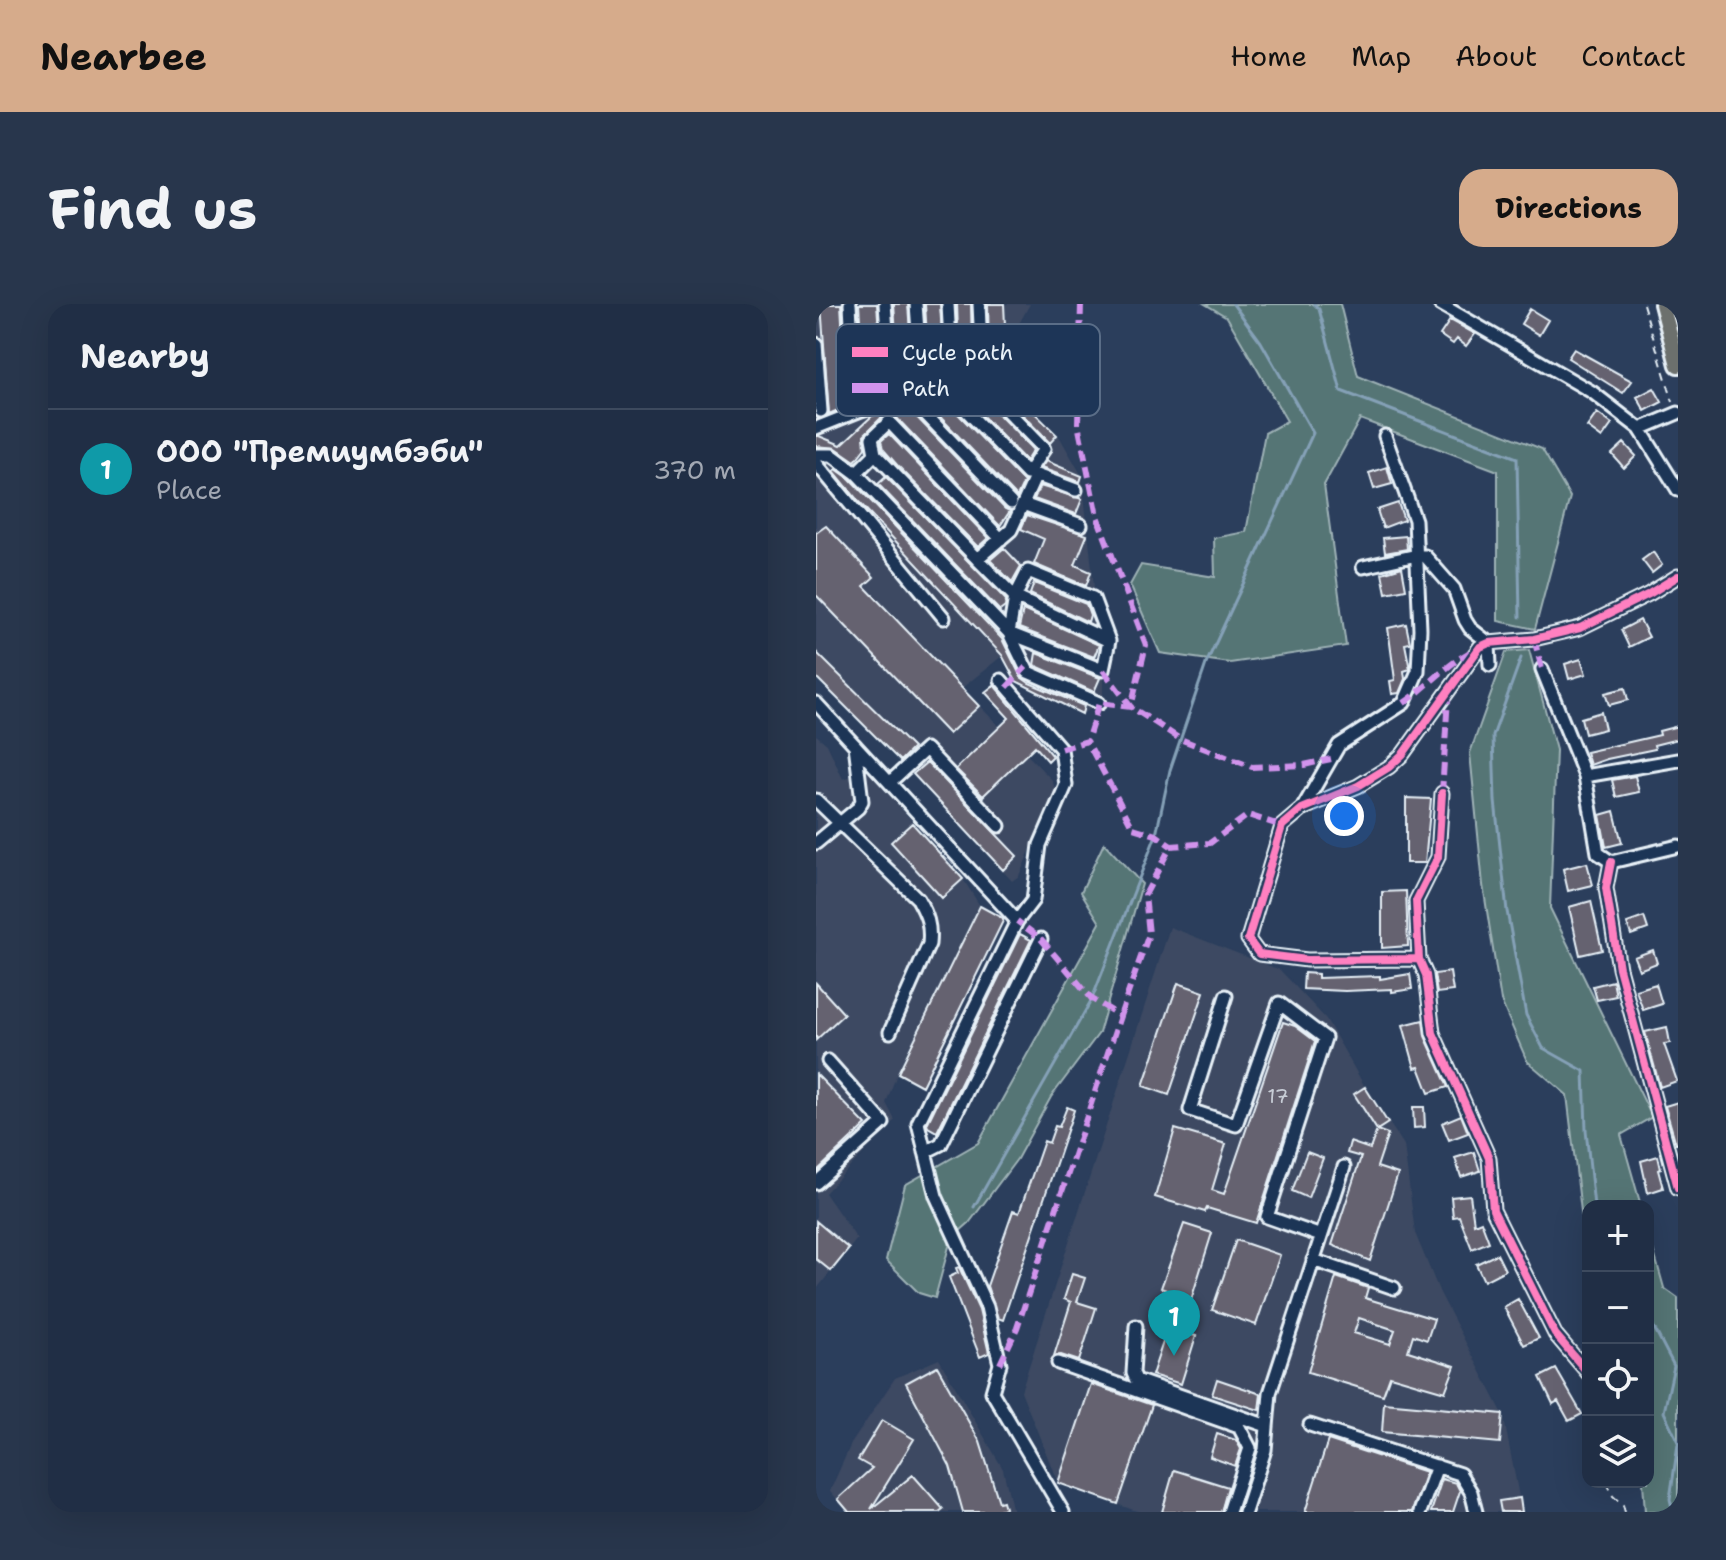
<!DOCTYPE html>
<meta charset="utf-8">
<style>
body{margin:0;font-family:"Shantell Sans",sans-serif;background:#28364c;color:#f1f3f6}
.controls{position:absolute;right:24px;bottom:24px;display:grid;overflow:hidden;border-radius:16px;box-shadow:0 8px 32px #0002}
.controls button{width:72px;height:72px;display:grid;place-items:center;padding:0;border:0;border-bottom:2px solid #3d4a5e;background:#202e45;color:#f1f3f6;font:40px sans-serif}
.you{position:absolute;left:528px;top:512px;width:28px;height:28px;margin:-20px;border:6px solid #fff;border-radius:50%;background:#1a73e8;box-shadow:0 0 0 12px #1a73e833}
.badge{display:grid;place-items:center;width:52px;height:52px;border-radius:50%;background:#d6ab8b;color:#fff;font-size:26px;font-weight:700}
.pin{position:absolute;translate:-50% -66px;filter:drop-shadow(0 2px 4px #0008)}
.pin::after{content:'';position:absolute;top:42px;width:28px;height:24px;background:inherit;clip-path:polygon(0 0,100% 0,50% 100%)}
.list{margin:0;padding:0;list-style:none}
h2{display:flex;justify-content:space-between;align-items:center;height:104px;margin:0;padding:0 32px;font-size:34px}
h2 small{font-size:26px;font-weight:400;color:#a2a8b3}
.list li{display:grid;grid-template-columns:52px 1fr auto;gap:24px;align-items:center;box-sizing:border-box;height:120px;padding:0 32px;border-top:2px solid #3d4a5e}
.list b{display:block;font-size:30px;white-space:nowrap}
.list p{margin:0;font-size:26px;white-space:nowrap;color:#a2a8b3}
.list em{font-size:26px;font-style:normal;color:#a2a8b3}
.icon{flex:none;width:44px;height:44px;fill:none;stroke:currentColor;stroke-width:2;stroke-linecap:round;stroke-linejoin:round}
.map{position:relative;flex:none;width:862px;height:1208px;overflow:hidden;border-radius:24px}
header{display:flex;align-items:center;gap:48px;box-sizing:border-box;height:112px;padding:0 40px;background:#d6ab8b;color:#111}
header strong{font-size:38px}
nav{display:flex;gap:44px;margin-inline-start:auto;font-size:28px}
.intro{display:flex;align-items:center;justify-content:space-between;box-sizing:border-box;height:192px;padding:0 48px}
h1{margin:0;font-size:56px}
.button{padding:20px 36px;border-radius:24px;background:#d6ab8b;color:#111;font-size:28px;font-weight:700}
main{display:flex;gap:48px;padding:0 48px}
aside{flex:1;background:#202e45;border-radius:24px;box-shadow:0 8px 32px #0002}
.map>svg:first-child{display:block}
.built{fill:#3c4962}
.green{fill:#547474;stroke:#9eb2b6;stroke-width:2}
.lines{fill:none;stroke-linecap:round;stroke-linejoin:round}
.stream{stroke:#85a1b7;stroke-width:3}
.building{fill:#656270;stroke:#e8f1f8;stroke-width:2;fill-rule:evenodd}
.minor-casing{stroke:#e8f1f8;stroke-width:17}
.major-casing{stroke:#e8f1f8;stroke-width:20}
.path{stroke:#e8f1f8;stroke-width:2;stroke-dasharray:8 6;stroke-linecap:butt}
.minor{stroke:#1d3557;stroke-width:11}
.major{stroke:#6c706d;stroke-width:14}
.quiet{stroke:#d193ec;stroke-width:6;stroke-dasharray:12 6;stroke-linecap:butt}
.cycleway-casing{stroke:#1d3557;stroke-width:13}
.cycleway{stroke:#ff80c0;stroke-width:8}
.labels{text-anchor:middle;stroke-width:7;stroke-linejoin:round;paint-order:stroke}
.number-label{font-size:20px;fill:#c7cdd6}
.key{fill:#1d3557;stroke:#5a6d87;stroke-width:2}
.key-label{font-size:22px;fill:#e8f1f8}
</style>
<header>
<strong>Nearbee</strong>
<nav><a>Home</a><a>Map</a><a>About</a><a>Contact</a></nav>
</header>
<div class="intro"><h1>Find us</h1><a class="button">Directions</a></div>
<main>
<aside>
<h2>Nearby<small></small></h2>
<ul class="list">
<li><span class="badge" style="background:#0f9aa8">1</span><div><b>ООО &quot;Премиумбэби&quot;</b><p>Place</p></div><em>370 m</em></li>
</ul>
</aside>
<div class="map">
<svg width="862" height="1208" viewBox="0 0 862 1208">
<rect width="100%" height="100%" fill="#2b3e5c"/>
<filter id="ink" filterUnits="userSpaceOnUse"><feTurbulence type="fractalNoise" baseFrequency=".0125" numOctaves="2"/><feDisplacementMap in="SourceGraphic" scale="16" xChannelSelector="R" yChannelSelector="G"/><feConvolveMatrix kernelMatrix="1 2 1 2 8 2 1 2 1" color-interpolation-filters="sRGB"/></filter>
<g filter="url(#ink)">
<!-- built -->
<path class="built" d="M0,0H214L190,43L162,54L243,132L266,172L287,366V398L266,410L201,377L186,352L146,384L236,476L240,487L203,572L196,577L97,470L0,373Z
M0,431L11,440L27,475L52,467L147,575L164,602L188,614L106,782L81,770L70,799L79,816L9,889L41,935L0,986Z
M354,623L464,666L510,715L549,783L588,841L599,929L624,989L687,1110L706,1208H323L242,1179L205,1087Z
M123,1055L187,1165L197,1208H32L14,1187L35,1140L79,1074Z"/>
<!-- green -->
<path class="green" d="M389,0H524L542,72L726,145L754,193L719,325L682,317V167L544,115L508,181L530,342L414,359L344,349L314,281L325,261L399,273L398,234L430,228L449,129L471,117L411,13Z
M713,346L740,446L734,604L836,813L805,831L825,902H772V943L768,932L751,791L711,757L685,697L667,581L654,449L690,348Z
M288,539L326,580L283,729L235,793L201,855L153,919L135,935L119,994L103,989L70,956L89,881L162,839L284,619L265,588Z
M832,927L848,984L862,994V1208H829L827,1178H832Z"/>
<g class="lines">
<!-- stream -->
<path class="stream" d="M498,0L503,5L525,87L701,154L704,313
M705,354L677,432L679,497L691,607L710,711L727,744L768,767L770,826L778,902
M158,903L276,695L340,531L354,466L390,360L497,129L445,38L417,0
M832,1012L858,1062L848,1108L862,1138
M857,1208L854,1195L862,1140"/>
</g>
<!-- building -->
<path class="building" d="M5,0H25L31,102L13,110Z
M43,0H61L67,81L68,85L74,88L49,96Z
M78,0H92L97,70L101,76L80,87L83,79Z
M109,0H124L128,62L113,68Z
M141,0H155L156,43L162,53L153,56L143,57Z
M172,0H188L190,43L173,46Z
M714,5L732,16L723,31L705,20Z
M634,16L659,30L650,42L641,35L637,40L624,31Z
M758,45L816,77L807,89L752,54Z
M164,55L241,131L234,139L158,61Z
M147,74L217,146L210,157L137,81Z
M838,84L846,98L829,107L821,93Z
M118,85L208,178L201,193L105,93Z
M90,102L189,205L194,207L184,222L79,112Z
M781,109L796,120L786,134L771,123Z
M63,110L66,113L48,131L49,144L39,157L20,144L0,142V132H3L25,141L56,112Z
M73,130L172,234L162,243L82,162L67,145L65,137Z
M808,139L820,152L808,164L796,150Z
M230,157L266,172L264,178L225,164Z
M571,163L576,180L558,185L553,169Z
M20,165L34,175L186,335L205,373L213,379L268,402L266,410L200,377L186,351L43,198L18,167Z
M70,173L190,296L189,303L184,307L62,180Z
M224,182L266,195L260,210L218,195Z
M582,199L588,216L567,224L561,206Z
M211,211L271,231L259,261L275,268L270,282L218,260L228,235L205,225Z
M10,222L58,273L48,282L163,402L133,430L0,291V229Z
M590,232L591,245L569,249L567,234Z
M188,244L205,262L196,278L174,256Z
M837,248L846,261L836,269L826,256Z
M586,263L590,285L570,289L566,269Z
M218,279L270,300L274,311L272,318L214,290Z
M207,306L283,341L278,353L203,324Z
M824,316L833,333L813,343L805,326Z
M590,320L594,339L589,340L594,365L588,367L589,375L583,389L576,390L574,377L579,376L572,324Z
M0,348L97,444L84,457L0,373Z
M220,349L284,374L278,388L218,361Z
M765,355L770,370L753,375L749,360Z
M178,381L237,452L232,457L219,442L167,492L140,465L193,414L169,388Z
M809,384L812,396L793,401L789,389Z
M785,408L789,425L769,430L765,414Z
M862,422V435L838,441L839,445L791,455L774,461L770,448L844,431L843,427Z
M111,458L201,552L187,566L97,470Z
M819,472L823,488L800,493L796,476Z
M590,494L615,495L609,559H590Z
M798,507L806,539L790,543L784,511Z
M96,519L147,575L126,594L75,538Z
M771,559L777,581L752,587L747,565Z
M590,587L592,642L566,644V588Z
M775,597L786,646L764,651L753,603Z
M164,602L188,615L106,782L82,769Z
M828,613L832,625L815,631L811,619Z
M204,630L215,636L121,828L112,823L111,820Z
M837,646L841,659L823,666L818,653Z
M634,668L637,687L621,689L618,670Z
M488,669L502,670V674L564,672V675L594,670L596,685L576,688V685L529,687L487,685Z
M797,677L800,692L781,696L777,682Z
M0,679L28,710L0,736Z
M362,679L388,688L353,791L327,782Z
M840,680L846,700L827,706L820,686Z
M607,716L609,732L632,783L613,789L603,763L599,764L587,721Z
M467,718L479,722L499,737L440,919L391,904L389,908L339,893L359,825L410,840L396,886L408,890Z
M851,723L854,739L848,740L861,777L844,783L829,728Z
M0,770L50,821L0,868Z
M549,783L572,819L561,826L538,790Z
M862,798V840H860L849,802Z
M251,803L258,806L187,1016L182,1014L171,982L197,907L203,909L228,837L233,839L239,822L243,823Z
M597,803H608L609,823L598,824Z
M645,811L652,829L633,836L626,819Z
M561,826L572,830L561,863L582,870L554,957L516,941L545,853L531,849L534,838L554,845Z
M491,848L507,854L492,894L476,887Z
M658,848L664,867L645,873L639,854Z
M842,852L845,865L842,866L847,884L832,889L825,857Z
M654,891L658,920L665,917L673,938L656,945L643,912L637,913L635,893Z
M0,917L33,945L15,967L0,955Z
M368,920L396,929L365,1028L380,1032L365,1080L336,1071L355,1014L345,1010L353,987L345,984Z
M420,936L464,951L440,1021L396,1006Z
M681,950L689,966L668,977L660,960Z
M143,963L163,1006L173,1049L164,1053L133,973L142,969L140,964Z
M256,970L269,974L261,998L280,1004L263,1057L245,1051L238,1052L255,998L248,995Z
M520,973L552,984L549,994L618,1015L611,1036L597,1031L592,1047L639,1062L629,1088L574,1072L567,1091L492,1068ZM543,1014L579,1026L574,1040L538,1029Z
M702,995L723,1034L708,1041L688,1003Z
M121,1062L164,1138L183,1198L187,1197L189,1204L177,1208H147L134,1162L90,1079Z
M740,1065L766,1110L753,1117L742,1097L737,1100L724,1073Z
M401,1075L445,1090L443,1106L396,1091Z
M275,1080L336,1101L302,1200L242,1179Z
M568,1099L687,1110L684,1139L566,1128Z
M66,1116L98,1135L55,1205L97,1171L127,1205L123,1208H33L22,1195L56,1164L42,1156Z
M401,1130L420,1136L425,1145L419,1162L394,1153Z
M512,1136L610,1168L596,1208H489Z
M358,1166L412,1183L405,1208H346Z
M626,1175L640,1179L644,1187L637,1208H615Z
M704,1194L706,1208H685L683,1197Z"/>
<g class="lines">
<defs>
<path id="minor" d="M34,0L39,97
M69,0L75,80
M100,0L105,69
M132,0L135,58
M163,0L165,43
M624,0L776,88L824,125L862,109
M0,40L5,107
M92,92L195,199
M0,124L45,106L92,92L119,74L149,64L228,145L211,170L119,74
M824,125L862,186
M59,150L161,255L195,226L207,200L265,221
M0,151H16L40,169L193,329L287,366L293,337L199,293L193,329L212,368L283,399
M0,159L128,314
M40,169L59,150L56,134L73,118L185,235
M207,200L220,171L260,186
M161,255L199,293L212,267L277,294L293,337
M547,263L601,251L609,252L638,285L649,316L654,324L673,339L674,361
M726,365L769,472L782,549L795,558
M185,376L245,445L250,481L224,541L217,596L201,617L102,819L120,892L171,1003L184,1060L176,1088L247,1208
M0,399L201,617
M769,472L862,456
M74,478L110,445L183,522
M626,489L622,553L600,597L603,655L610,671L617,729L673,854L677,906L739,1030L772,1069
M0,496L102,595C111,611 115,621 113,640L74,728
M486,505L523,441L588,399L602,367L604,325L599,216L569,132
M0,539L42,504L46,497L39,441
M795,558L790,584L803,664L862,884
M795,558L862,542
M603,655L491,656L443,650L432,635L466,522L486,505L542,482L573,463L587,450L664,343L673,339L718,335L764,324L833,290L862,272
M410,692L374,806L420,821L463,699L509,734L451,913L505,932
M109,848L125,840L225,635
M0,879L67,819L12,757
M497,956L578,984
M320,1022L317,1069L320,1076L451,1122
M242,1059L423,1123L434,1144L413,1208
M494,1121L644,1170L655,1188L660,1208
M429,1208L449,1146L454,1089L528,863
M604,1208L621,1162"/>
<path id="major" d="M846,0L862,61"/>
</defs>
<!-- minor casing -->
<use href="#minor" class="minor-casing"/>
<!-- major casing -->
<use href="#major" class="major-casing"/>
<!-- path -->
<path class="path" d="M827,0L857,98
M791,1178L797,1192L807,1201L809,1208"/>
<!-- minor -->
<use href="#minor" class="minor"/>
<!-- major -->
<use href="#major" class="major"/>
<!-- quiet -->
<path class="quiet" d="M265,0L262,120L281,212L330,341L315,403L283,399L271,437
M718,335L726,365
M287,366L315,403L364,435L436,463L488,461L515,455
M191,383L210,363
M588,399C611,383 629,362 654,348
M245,445L271,437L317,524L340,531L355,542
M626,489L632,393
M304,712L333,630L329,591L355,542L394,539L432,511L466,522
M184,1060L201,1024L304,712L276,695L225,635L201,617"/>
<defs>
<path id="cycleway" d="M626,489L622,553L600,597L603,655L610,671L617,729L673,854L677,906L739,1030L772,1069
M795,558L790,584L803,664L862,884
M603,655L491,656L443,650L432,635L466,522L486,505L542,482L573,463L587,450L664,343L673,339L718,335L764,324L833,290L862,272"/>
</defs>
<!-- cycleway casing -->
<use href="#cycleway" class="cycleway-casing"/>
<!-- cycleway -->
<use href="#cycleway" class="cycleway"/>
</g>
</g>
<g class="labels">
<!-- number labels -->
<g class="number-label">
<text x="462" y="799">17</text>
</g>
</g>
<!-- legend -->
<rect x="20" y="20" width="264" height="92" rx="12" class="key"/>
<rect x="36" y="43" width="36" height="10" fill="#ff80c0"/>
<rect x="36" y="79" width="36" height="10" fill="#d193ec"/>
<g class="key-label">
<text x="86" y="56">Cycle path</text>
<text x="86" y="92">Path</text>
</g>
</svg>
<div class="controls">
<button>+</button>
<button>−</button>
<button><svg class="icon" aria-label="locate" viewBox="0 0 24 24"><circle cx="12" cy="12" r="6"/><path d="M12 2v4M12 18v4M2 12h4M18 12h4"/></svg></button>
<button><svg class="icon" aria-label="layers" viewBox="0 0 24 24"><path d="M12 4l9 5-9 5-9-5zM3 14l9 5 9-5"/></svg></button>
</div>
<div class="you"></div>
<div class="pin badge" style="left:358px;top:1052px;background:#0f9aa8">1</div>
</div>
</main>
